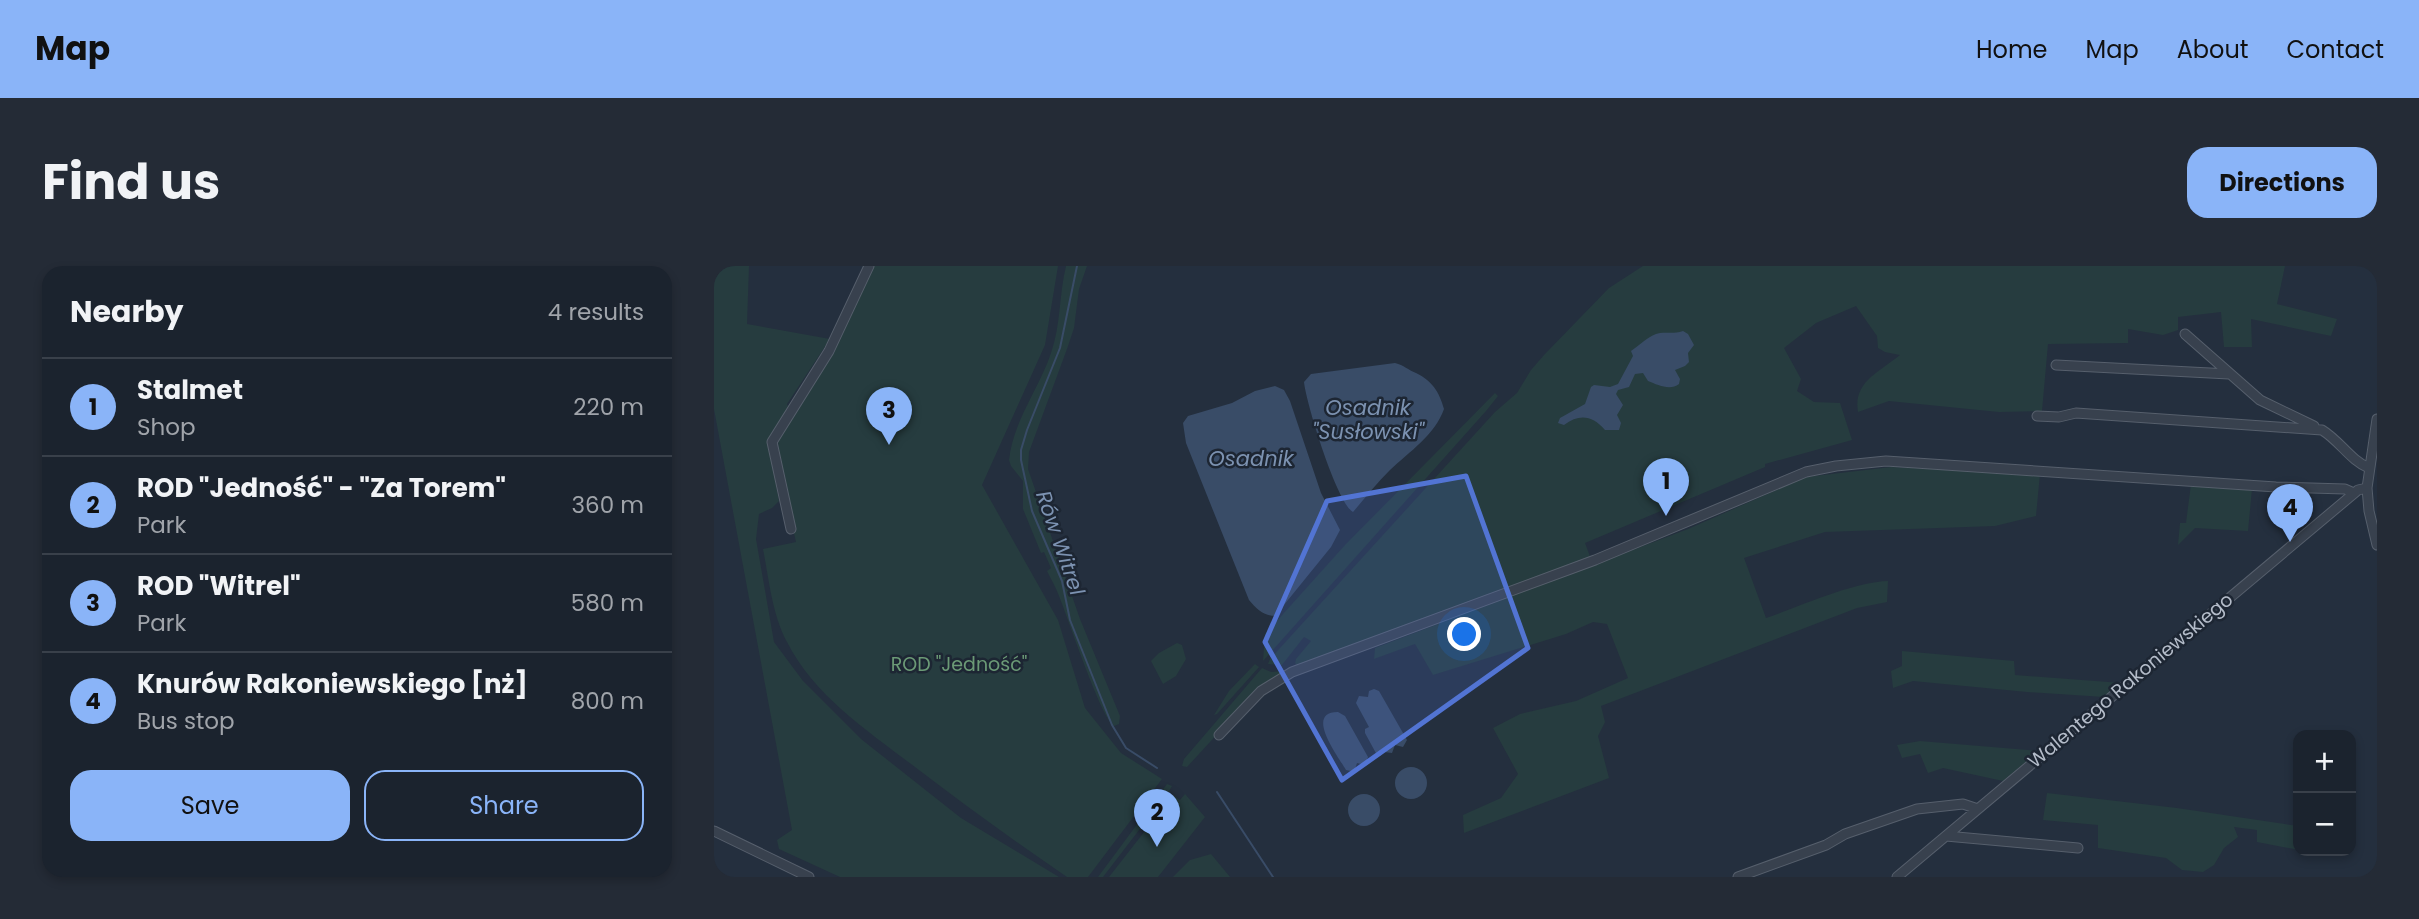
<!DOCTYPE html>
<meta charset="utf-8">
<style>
body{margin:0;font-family:Poppins,sans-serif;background:#242b36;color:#f1f3f6}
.controls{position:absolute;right:21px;bottom:21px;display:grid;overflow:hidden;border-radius:14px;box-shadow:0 4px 10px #0003}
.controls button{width:63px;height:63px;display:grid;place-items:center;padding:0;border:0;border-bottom:2px solid #39404a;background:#1b232e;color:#f1f3f6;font:35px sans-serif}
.you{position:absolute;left:751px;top:369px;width:24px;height:24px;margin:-18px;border:5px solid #fff;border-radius:50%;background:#1a73e8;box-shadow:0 0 0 10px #1a73e833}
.badge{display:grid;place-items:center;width:46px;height:46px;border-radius:50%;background:#8ab4f8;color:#111;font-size:23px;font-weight:700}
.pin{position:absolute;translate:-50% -58px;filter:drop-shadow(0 2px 4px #0008)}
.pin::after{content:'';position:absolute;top:37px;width:24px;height:21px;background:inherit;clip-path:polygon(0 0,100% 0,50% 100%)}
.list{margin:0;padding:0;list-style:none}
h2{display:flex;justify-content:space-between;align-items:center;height:91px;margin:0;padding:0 28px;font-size:30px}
h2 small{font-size:23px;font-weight:400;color:#a0a4aa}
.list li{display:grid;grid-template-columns:46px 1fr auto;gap:21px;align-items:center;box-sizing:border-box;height:98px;padding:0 28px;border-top:2px solid #39404a}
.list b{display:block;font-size:26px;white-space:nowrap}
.list p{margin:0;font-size:23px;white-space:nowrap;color:#a0a4aa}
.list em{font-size:23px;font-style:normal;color:#a0a4aa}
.actions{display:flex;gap:14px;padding:21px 28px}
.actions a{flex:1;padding:16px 0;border:2px solid #8ab4f8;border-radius:21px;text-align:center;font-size:24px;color:#8ab4f8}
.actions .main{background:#8ab4f8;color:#111}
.map{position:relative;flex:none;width:1663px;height:611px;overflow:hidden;border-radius:21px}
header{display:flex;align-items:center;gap:42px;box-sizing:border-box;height:98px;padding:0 35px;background:#8ab4f8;color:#111}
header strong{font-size:33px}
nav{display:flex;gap:38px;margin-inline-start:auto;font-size:24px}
.intro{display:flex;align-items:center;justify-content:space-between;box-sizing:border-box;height:168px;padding:0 42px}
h1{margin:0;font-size:49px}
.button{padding:18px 32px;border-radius:21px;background:#8ab4f8;color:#111;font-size:24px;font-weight:700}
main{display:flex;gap:42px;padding:0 42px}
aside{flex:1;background:#1b232e;border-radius:21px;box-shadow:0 4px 10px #0003}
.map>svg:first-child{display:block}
.green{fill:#263c3f}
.water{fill:#394c67}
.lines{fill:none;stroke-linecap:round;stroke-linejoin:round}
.stream{stroke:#394c67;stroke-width:2}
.minor-casing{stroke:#565f6c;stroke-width:11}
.minor{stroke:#38414e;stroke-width:9}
.marked{fill:#5274d3;fill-opacity:0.2;stroke:#5274d3;stroke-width:5;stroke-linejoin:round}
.labels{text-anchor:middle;stroke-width:5;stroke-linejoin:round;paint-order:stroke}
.park-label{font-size:19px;fill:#6b9a76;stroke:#1d2633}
.street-label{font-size:19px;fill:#b4bcc9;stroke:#1d2633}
.water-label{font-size:21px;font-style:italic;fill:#7c92b1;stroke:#1d2633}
</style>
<header>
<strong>Map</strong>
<nav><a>Home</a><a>Map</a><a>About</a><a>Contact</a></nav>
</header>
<div class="intro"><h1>Find us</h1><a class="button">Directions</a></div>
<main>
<aside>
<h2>Nearby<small>4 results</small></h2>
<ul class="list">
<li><span class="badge">1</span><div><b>Stalmet</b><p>Shop</p></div><em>220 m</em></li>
<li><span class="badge">2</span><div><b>ROD &quot;Jedność&quot; - &quot;Za Torem&quot;</b><p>Park</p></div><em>360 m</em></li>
<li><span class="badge">3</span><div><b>ROD &quot;Witrel&quot;</b><p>Park</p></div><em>580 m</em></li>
<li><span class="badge">4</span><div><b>Knurów Rakoniewskiego [nż]</b><p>Bus stop</p></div><em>800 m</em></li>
</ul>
<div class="actions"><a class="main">Save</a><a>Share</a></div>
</aside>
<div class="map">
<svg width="1663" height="611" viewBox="0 0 1663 611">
<rect width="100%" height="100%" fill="#242f3e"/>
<!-- green -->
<path class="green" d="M0,0H35L33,58L116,73L73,138L75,143L54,176L65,235L58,242L45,248L42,273L60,376L89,415L147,473L247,552L345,611H126L65,583L63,574L78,564L0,143Z
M156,0H344L331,79L268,219L344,354L371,442L407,487L448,513L374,611H353C300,575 248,537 197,498C151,463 100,429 73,376C58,348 55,313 49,283L82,276L65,202L64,170Z
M352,0H373L365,23L360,62L353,83L315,186L314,203L366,353L406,450L405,458L400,460C387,452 354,352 345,330C342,322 337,313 333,305L337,302L330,286L327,287L309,243V215L297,200L295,194C299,155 325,123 337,87C347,59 345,28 352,0Z
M929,0H1571L1563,38L1623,53L1617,70L1537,53L1538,81H1510L1507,46L1464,51V64L1449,69L1414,63V77L1334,78L1328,145L1285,146L1175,135L1144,146C1139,116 1164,107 1186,89L1171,86L1164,82L1163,70L1142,40L1102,57L1070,82L1087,113L1083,125L1100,136L1126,137L1138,174L1051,198V201L871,277L877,293L584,400L581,397L582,393L597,375L590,371L568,399L554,398L556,393L781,146L803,127L817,104L830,89L895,22Z
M781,127L784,130L772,145L549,395L551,368L631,279Z
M1177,201L1326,208L1322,250L1281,260L1111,266L1030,292L1052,352C1087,340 1139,316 1174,315L1173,336L1143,342L887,440L891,456L884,470L895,512L750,567L749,549L787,532L804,508L779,462L806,448L862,435L914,412L893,358L879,356L852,368L719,409L701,378L660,393L661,382L974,263L1092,211Z
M1477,218L1538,223L1534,265L1481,262L1464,279L1466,257H1472Z
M463,377L468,379L472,393L462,410L449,418L437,395L445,387Z
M1188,385L1300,395L1301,409L1408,417L1390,431L1313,426L1199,415L1179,422L1177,405L1188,400Z
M541,398L545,401L503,448L500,449L515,425Z
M548,402L557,406L570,405L542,426L473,501L468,500L470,493Z
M1206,475L1325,485L1289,515L1229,502L1214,507L1206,488L1188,492L1183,479Z
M453,518L458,520L455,525L389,611H384Z
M1333,527L1463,542L1584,560V585H1601V587L1543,576V564L1520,561L1524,571L1510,582L1500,599L1489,606L1468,604L1452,592L1384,582V559L1329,554Z
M471,528L491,551L444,611H395L459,529L466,534Z
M497,588L516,611H459L476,594Z"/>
<!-- water -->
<path class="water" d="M969,65L974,68L980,79L974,87L975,96L971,100L961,104L966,113L965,118C956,125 944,119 934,115L929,107L921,108L915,121L904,124L902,128L909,139L903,149L907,157L905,164H891C878,149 865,148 850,159L844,157L846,152L871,138L877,121L880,119L896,121L904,118L919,90L917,85C926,79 935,69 946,67C954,66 960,68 969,65Z
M681,97C690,99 694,104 702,107C718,115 725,125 730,143C721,169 695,186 676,204C663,217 651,232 639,246C623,237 592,137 590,116L597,108Z
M561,120L570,124L576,135L607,227L626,264L617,281L561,350C549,350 542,342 535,334L472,177L469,157L474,150L518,137L541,125Z
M660,423L665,425L693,474L689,481L681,479L678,487L670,486L666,490L663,489L651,467V463L655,461L642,437L645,430L654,431L655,425Z
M624,446L631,450L654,491L651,499L643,497L641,503L637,505L632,504C624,490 590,446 624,446Z
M681 517a16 16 0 1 1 32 0a16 16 0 1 1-32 0Z
M634 544a16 16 0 1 1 32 0a16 16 0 1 1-32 0Z"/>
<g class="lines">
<!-- stream -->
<path class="stream" d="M363,0L346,82L313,164L307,184V194L318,245L348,315L356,354L398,459L412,482L443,502
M503,526L559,611"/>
<defs>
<path id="minor" d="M1471,68L1546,134L1600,160
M1342,99L1515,108
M1323,150L1345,151L1362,147L1608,164C1626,175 1636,194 1655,202
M1663,153L1653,222L1655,245L1663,279
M77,263L58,176L115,85L155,0
M505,469L547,425L578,406L881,294L1092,206L1122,200L1172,195L1562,221L1631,223L1640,227
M0,565L95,611
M1232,570L1364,582
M1024,611L1112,579L1131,568L1203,543L1249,538L1264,543
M1183,611L1644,224L1653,222"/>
</defs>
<!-- minor casing -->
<use href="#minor" class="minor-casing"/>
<!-- minor -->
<use href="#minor" class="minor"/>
</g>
<!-- marked area -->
<path class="marked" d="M752,210L814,382L628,514L551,376L613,235Z"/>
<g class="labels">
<!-- park labels -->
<g class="park-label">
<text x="245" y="405">ROD "Jedność"</text>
</g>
<!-- street labels -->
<g class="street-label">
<text transform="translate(1416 414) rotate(-40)" y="7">Walentego Rakoniewskiego</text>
</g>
<!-- water labels -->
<g class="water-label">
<text x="654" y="149">Osadnik<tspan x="654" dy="24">"Susłowski"</tspan></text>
<text x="537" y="200">Osadnik</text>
<text transform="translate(346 277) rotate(71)" y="7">Rów Witrel</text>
</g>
</g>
</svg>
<div class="controls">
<button>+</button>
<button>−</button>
</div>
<div class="you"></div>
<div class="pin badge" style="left:952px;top:250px">1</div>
<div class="pin badge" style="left:443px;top:581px">2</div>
<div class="pin badge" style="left:175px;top:179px">3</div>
<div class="pin badge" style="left:1576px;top:276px">4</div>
</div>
</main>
